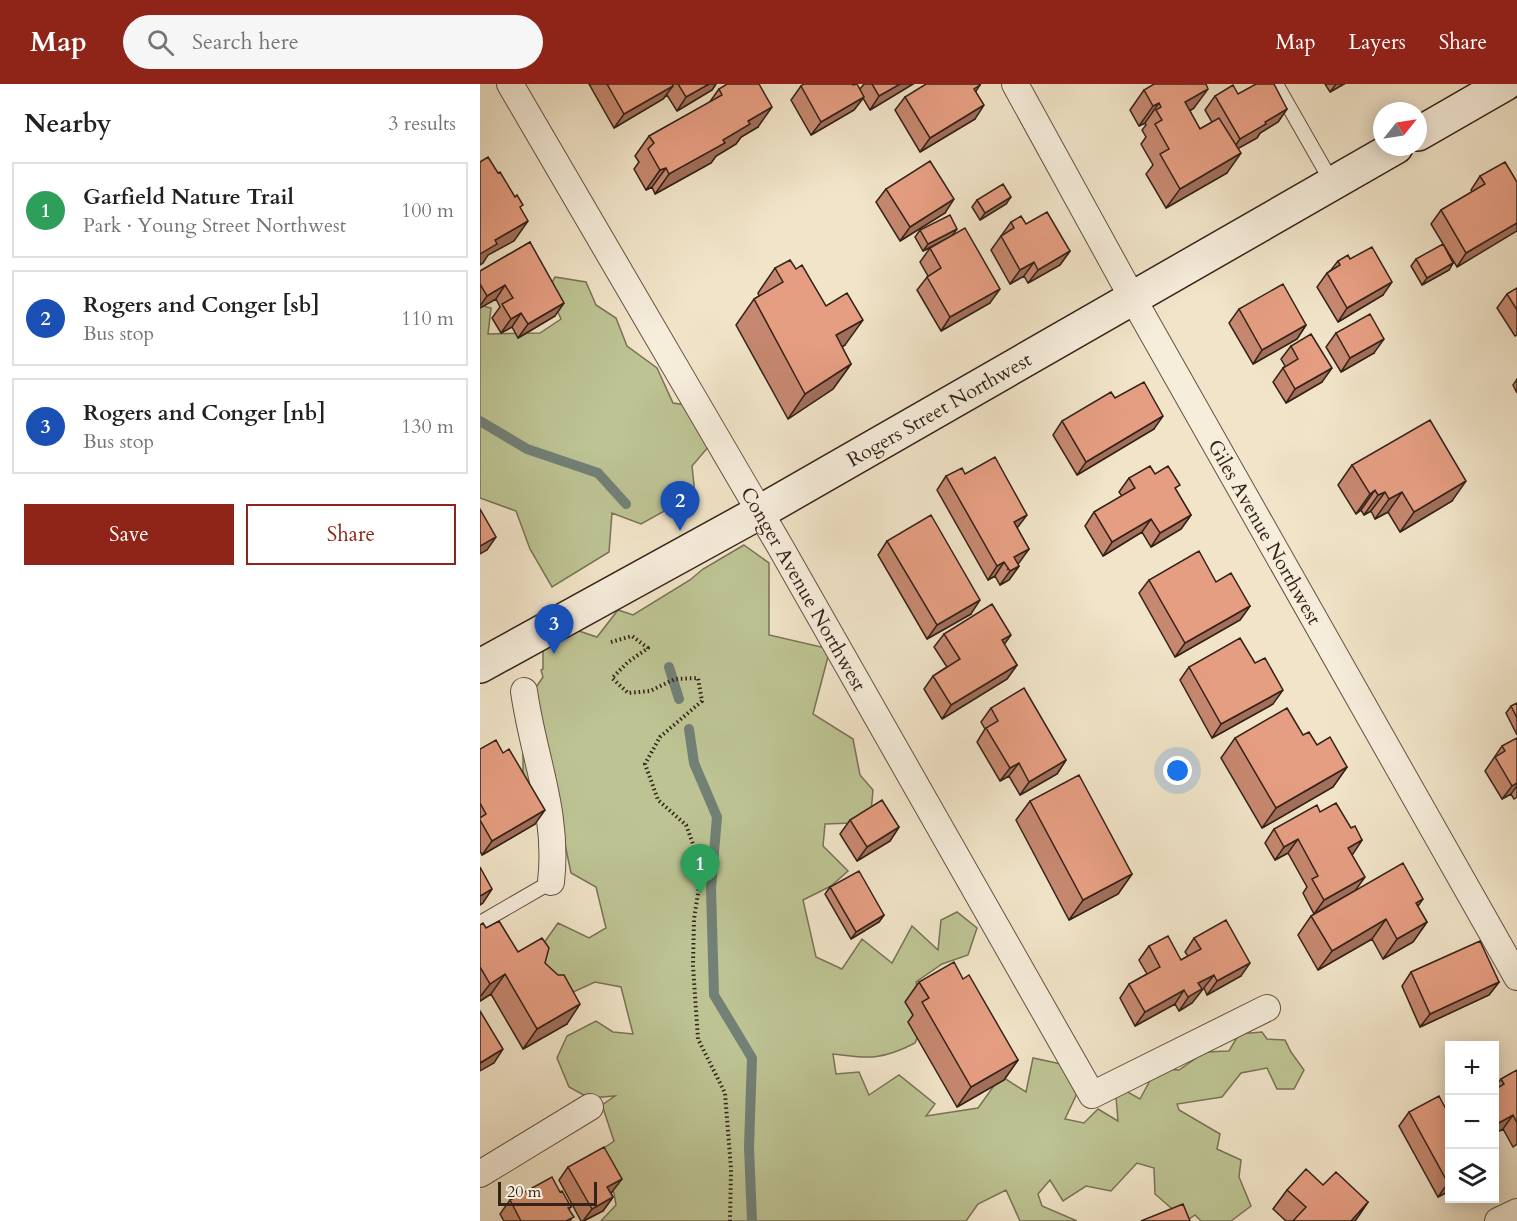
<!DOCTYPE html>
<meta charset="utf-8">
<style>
body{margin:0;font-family:Cardo,serif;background:#f6f6f6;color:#202124}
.controls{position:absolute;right:18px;bottom:18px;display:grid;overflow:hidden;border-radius:0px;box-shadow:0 3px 15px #0003}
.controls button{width:54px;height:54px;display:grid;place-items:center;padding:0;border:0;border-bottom:2px solid #e0e0e0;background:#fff;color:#202124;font:30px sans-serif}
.compass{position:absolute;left:893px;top:18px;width:54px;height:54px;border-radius:50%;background:#fff;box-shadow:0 3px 15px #0003;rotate:60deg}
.scale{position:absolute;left:18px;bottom:15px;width:99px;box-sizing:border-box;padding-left:6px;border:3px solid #352218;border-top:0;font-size:16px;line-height:21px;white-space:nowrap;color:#352218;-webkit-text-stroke:4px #f6eddb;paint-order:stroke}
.you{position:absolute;left:698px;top:687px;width:21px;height:21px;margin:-15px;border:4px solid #fff;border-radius:50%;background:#1a73e8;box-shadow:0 0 0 9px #1a73e833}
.badge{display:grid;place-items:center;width:39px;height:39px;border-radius:50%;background:#8f2418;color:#fff;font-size:20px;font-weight:700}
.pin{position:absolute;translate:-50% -50px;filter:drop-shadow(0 2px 3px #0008)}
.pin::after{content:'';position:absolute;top:32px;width:21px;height:18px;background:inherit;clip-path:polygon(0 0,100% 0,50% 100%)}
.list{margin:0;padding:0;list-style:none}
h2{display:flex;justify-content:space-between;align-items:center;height:78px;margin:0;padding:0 24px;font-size:26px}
h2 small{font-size:20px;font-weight:400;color:#757577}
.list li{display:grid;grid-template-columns:39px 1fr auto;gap:18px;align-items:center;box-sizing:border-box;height:96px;margin:0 12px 12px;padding:0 12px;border:2px solid #e0e0e0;border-radius:0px}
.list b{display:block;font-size:22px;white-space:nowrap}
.list p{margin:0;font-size:20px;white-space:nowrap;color:#757577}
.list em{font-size:20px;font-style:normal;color:#757577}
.actions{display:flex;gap:12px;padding:18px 24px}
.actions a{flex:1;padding:14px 0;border:2px solid #8f2418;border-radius:0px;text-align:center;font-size:21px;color:#8f2418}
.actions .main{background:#8f2418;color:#fff}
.icon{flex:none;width:33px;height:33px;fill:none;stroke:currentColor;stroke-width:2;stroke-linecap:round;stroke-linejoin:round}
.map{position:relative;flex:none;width:1037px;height:1137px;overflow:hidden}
header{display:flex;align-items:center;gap:36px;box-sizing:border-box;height:84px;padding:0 30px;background:#8f2418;color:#fff}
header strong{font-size:28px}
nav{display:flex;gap:33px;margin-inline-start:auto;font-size:21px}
.search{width:420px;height:54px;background:#f6f6f6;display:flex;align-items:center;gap:15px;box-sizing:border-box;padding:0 21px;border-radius:33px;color:#757577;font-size:22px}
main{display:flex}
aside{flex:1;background:#fff}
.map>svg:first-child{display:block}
.green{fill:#bdc393;stroke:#797256;stroke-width:1.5}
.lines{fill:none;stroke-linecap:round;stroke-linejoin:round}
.stream{stroke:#728076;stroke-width:10}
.lane-casing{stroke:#645244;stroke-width:16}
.street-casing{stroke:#645244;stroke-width:28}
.secondary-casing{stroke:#352218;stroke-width:36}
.path{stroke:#352218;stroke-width:4;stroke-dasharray:1.5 3;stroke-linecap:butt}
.lane{stroke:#f6eddb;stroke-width:14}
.street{stroke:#f6eddb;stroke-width:26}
.secondary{stroke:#f6eddb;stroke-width:33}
.wall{fill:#c68870;stroke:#352218;stroke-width:1.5}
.shaded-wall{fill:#a16f5b;stroke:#352218;stroke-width:1.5}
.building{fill:#e69e82;stroke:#352218;stroke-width:1.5}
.labels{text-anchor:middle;stroke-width:4.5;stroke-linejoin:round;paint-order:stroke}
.street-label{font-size:20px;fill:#352218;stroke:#f6eddb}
</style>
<header>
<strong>Map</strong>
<div class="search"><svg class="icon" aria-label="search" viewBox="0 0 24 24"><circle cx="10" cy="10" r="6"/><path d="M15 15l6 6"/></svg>Search here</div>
<nav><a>Map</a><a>Layers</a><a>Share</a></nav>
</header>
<main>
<aside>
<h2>Nearby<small>3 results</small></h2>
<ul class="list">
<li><span class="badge" style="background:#2e9e5b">1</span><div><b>Garfield Nature Trail</b><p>Park · Young Street Northwest</p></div><em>100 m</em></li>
<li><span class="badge" style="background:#1a4fb4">2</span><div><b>Rogers and Conger [sb]</b><p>Bus stop</p></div><em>110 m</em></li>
<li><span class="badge" style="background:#1a4fb4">3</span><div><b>Rogers and Conger [nb]</b><p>Bus stop</p></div><em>130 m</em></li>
</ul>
<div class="actions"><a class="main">Save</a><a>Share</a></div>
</aside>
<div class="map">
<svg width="1037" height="1137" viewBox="0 0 1037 1137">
<rect width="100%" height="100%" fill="#f1e4c8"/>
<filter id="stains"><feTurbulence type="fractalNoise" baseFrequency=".00333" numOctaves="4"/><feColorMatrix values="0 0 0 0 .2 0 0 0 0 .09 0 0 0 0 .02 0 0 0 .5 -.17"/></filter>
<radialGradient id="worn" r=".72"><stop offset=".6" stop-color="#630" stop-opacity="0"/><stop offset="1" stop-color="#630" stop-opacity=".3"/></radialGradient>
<!-- green -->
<path class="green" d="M75,193L106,198L116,221L136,234L147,262L177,284L193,319L206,321L230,361L212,382L215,410L161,440L132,429L129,468L72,503L50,465L36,427L0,414V221L11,224L8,250L60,249L81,235L68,206Z
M264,461L289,479V551L350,565L333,630L373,655L380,691L393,706L391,728L372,739L345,740L343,762L368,787L351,802L323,816L336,873L362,885L382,855L412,879L432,842L458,866L461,836L477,828L497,844L488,871L462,880L436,898L448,929L435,959C402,976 389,975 353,970L356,990L379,988L389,1011L419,991L455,1020L446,1032L498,1024L521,992L546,1008L553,974L581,980L600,1003L585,1035L604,1039L618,1025L638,1037L636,1013L646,1007L660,1015L673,991L686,985L699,986L725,968L749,967L759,950L782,948L787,955L805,956L811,968L824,986L814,1005H797L787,984L761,989L742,1013L697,1020L699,1026L740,1050L737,1065L761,1076L759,1093L771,1122L751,1137H721L715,1131L706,1137L675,1110L674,1084L657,1079L631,1107L606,1102L583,1117L570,1096L558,1110L562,1122L597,1137H540L526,1106L498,1120L486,1137H121L136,1121L134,1109L114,1071L134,1057L122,1021L135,1012L109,1014L89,1003L77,974L87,952L116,937L133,948L153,950L141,903L115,898L89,910L64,911L59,866L78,839L109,854L126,844L116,803L91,789L85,760L43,700V622L63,593L61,586L63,585V562L75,539L117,553L138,526L153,531L210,496L223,485Z"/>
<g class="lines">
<!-- stream -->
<path class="stream" d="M0,337L47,365L118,389L146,420
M189,583L199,615
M209,645L214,679L237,733L231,804L234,911L272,974L269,1063L272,1137"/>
<defs>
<path id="lane" d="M796,0L853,100
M0,839L71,798"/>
<g id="street">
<path id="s1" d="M30,0L301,464L612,1011L787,924"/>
<path id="s2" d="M535,0L652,213L1037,893"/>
<path d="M44,607C53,673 79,728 71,798"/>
<path d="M0,1090L110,1023"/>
<path d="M1018,1137L1037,1128"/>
</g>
<g id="secondary">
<path d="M938,50L1025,0"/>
<path id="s3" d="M0,582L280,428L916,63"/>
</g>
</defs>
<!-- lane casing -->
<use href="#lane" class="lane-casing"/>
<!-- street casing -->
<use href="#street" class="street-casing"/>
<!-- secondary casing -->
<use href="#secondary" class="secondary-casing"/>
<!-- path -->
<path class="path" d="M131,558L152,552L168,564L148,578L132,594L148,609L170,607L195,595L218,594L222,617L180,653L165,680L178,716L206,741L222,784L214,835L213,882L218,955L245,1009L251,1085L250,1137"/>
<!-- lane -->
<use href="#lane" class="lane"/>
<!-- street -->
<use href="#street" class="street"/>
<!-- secondary -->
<use href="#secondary" class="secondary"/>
</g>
<!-- wall -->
<path class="wall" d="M109,0H236L232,6L197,27L187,11L183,15L134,44Z
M384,0H433L390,26L383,14L374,26L331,51L311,16L321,2L373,1L380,5Z
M845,0H864L850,8Z
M500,1L496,7L495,35L440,68L415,26L425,13Z
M239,5L278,43L261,53L256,60L236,72L231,79L175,110L172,103L166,106L154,85L159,78L155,72L169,52L229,19Z
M664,6L714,24L710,27L720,45L732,38L725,26L735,12L758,10L807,25L798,38L780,49L777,54L758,64L747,89L686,124L666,90L673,81L661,60L666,53L662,46L666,41L665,39L659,42L650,26Z
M1000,92L1037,98L977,183L951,140L961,126L992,108L991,106Z
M406,105L465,129L420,157L396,118Z
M497,116L526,120L500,136L492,123Z
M531,138L546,140L590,167L580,181L548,199L544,192L530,200L511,166Z
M440,146L473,151L510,219L461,247L437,206L448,192L440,178L450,164L460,159L443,167L435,153Z
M50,158L75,232L38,254L32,243L21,249L12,234L20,223L16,215L0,224V187Z
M870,175L903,211L858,238L837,203L847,189L851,186L858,177Z
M936,175L973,179L969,186L942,201L931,182Z
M295,184L316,185L365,261L362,263L371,280L353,305L308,335L256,241L274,215L279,212L278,209Z
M1037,204V251L1035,252L1017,224L1027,210Z
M759,225L826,241L817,255L773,280L749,239Z
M856,249L894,269L861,288L846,263Z
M811,262L842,298L806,319L793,298L803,284L805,282L801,275Z
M1037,295V309L1033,301Z
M635,314L674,345L597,391L573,351L582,337Z
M872,381L972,417L920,448L908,428L895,435L891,427L884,431L881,426L876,430L858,401Z
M485,390L537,444L549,465L537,480L539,482L529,496L520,501L515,492L508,496L457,406L466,392Z
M675,390L696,406L711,431L701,445L671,463L662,448L623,472L605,442L614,428L642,412L639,408L649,394Z
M407,457L491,530L447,555L398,471Z
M669,496L736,498L770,522L760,536L695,573L659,509Z
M464,550L524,561L537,581L527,595L462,635L444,605L453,592L467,583L454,563Z
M775,579L793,620L732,654L700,596L709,583Z
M1037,619V651L1026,629L1031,622Z
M511,624L586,676L577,690L540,711L529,692L520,697L497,658L505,645L501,638Z
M823,651L837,661L867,683L853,703L782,744L741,674L755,654Z
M1037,654V713L1034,715L1031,710L1022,715L1005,687L1022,662Z
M0,665L55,740L2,771L0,767Z
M550,717L652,790L638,810L589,836L536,736Z
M840,728L871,744L882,756L872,770L875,806L938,823L947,838L933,858L903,875L892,855L838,886L818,851L831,832L834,830L823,809L827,803L808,769L795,776L785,759L794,745Z
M370,736L419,743L410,757L377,777L360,750Z
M350,803L404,831L399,838L371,855L345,810Z
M0,841L6,844L38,868L65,879L87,940L43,965L11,910L0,917Z
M714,854L761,892L727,911L724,904L722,906L712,919L699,927L695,920L655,942L640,914L649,900L667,890L659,876L669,862L701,876L708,872L705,868Z
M931,888L1019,898L1009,911L940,943L922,902Z
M483,895L538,976L524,996L477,1023L428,938L433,931L425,918L439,898Z
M1037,986V1060L1033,1063L1023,1045L1014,1050V1004L1021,995Z
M929,1028L969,1031V1107L958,1113L919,1042Z
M88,1083L132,1108L131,1109L133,1113L123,1127L104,1137H101L79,1096Z
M843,1101L888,1118L875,1137H806L793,1125L807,1106Z
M80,1108L91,1123L89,1125L91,1137H24L20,1130L30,1116Z"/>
<!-- shaded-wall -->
<path class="shaded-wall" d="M229,0H236L232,6L197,27L206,13Z
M420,0H433L390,26L399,12Z
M856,0H864L850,8Z
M193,2L183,15L134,44L144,30Z
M728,5L714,24L691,38L705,18Z
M384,13L374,26L331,51L341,38Z
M679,19L665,39L659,42L673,22Z
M504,21L495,35L440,68L450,54Z
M292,23L278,43L261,53L256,60L236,72L231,79L175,110L189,90L243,56L268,37Z
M807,25L798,38L780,49L777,54L750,69L760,55L785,38Z
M761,69L747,89L686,124L700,105Z
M186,84L172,103L166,106L180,86Z
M531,113L526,120L500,136L505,129Z
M474,115L465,129L420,157L430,143Z
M48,137L34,157L8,171L3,179L0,181V170L15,156Z
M1037,139V147L977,183L986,169Z
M477,145L472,152L443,167L448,160Z
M590,167L580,181L548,199L558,186Z
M554,178L544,192L530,200L540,186Z
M973,179L969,186L942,201L947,194Z
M912,198L903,211L858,238L867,224Z
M25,201L16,215L0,224V222L7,212Z
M520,205L510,219L461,247L470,233Z
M84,219L75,232L38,254L48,240Z
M41,229L32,243L21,249L31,235Z
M383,236L365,261L338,277L356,251Z
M826,241L817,255L773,280L782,266Z
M904,255L894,269L861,288L870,274Z
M371,280L353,305L308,335L325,310Z
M852,284L842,298L806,319L815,305Z
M683,332L674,345L597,391L606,378Z
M986,397L972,417L920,448L934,428Z
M895,406L881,426L876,430L890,410Z
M905,408L891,427L884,431L898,411Z
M922,408L908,428L895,435L909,415Z
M547,431L537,444L534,438Z
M711,431L701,445L671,463L680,449Z
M671,435L662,448L623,472L632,458Z
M16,453L7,466L0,470V462Z
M549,465L539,479L528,485L534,473Z
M524,478L515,492L508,496L517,482Z
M539,482L529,496L520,501L530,487Z
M500,516L491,530L447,555L457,541Z
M770,522L760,536L695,573L705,559Z
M531,551L521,565L522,556Z
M537,581L527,595L462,635L471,621Z
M803,606L793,620L732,654L741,640Z
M586,676L577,690L540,711L549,698Z
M539,679L529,692L520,697L530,684Z
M867,683L853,703L782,744L796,724Z
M1037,699V702L1031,710L1022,715L1032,702Z
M65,726L55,740L2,771L12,757Z
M419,743L410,757L377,777L387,763Z
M818,755L808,769L795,776L804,763Z
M882,756L873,770L859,778L868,764Z
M652,790L638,810L589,836L603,816Z
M885,793L875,807L834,830L844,816Z
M12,805L3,819L0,821V812Z
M943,815L929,835L936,819Z
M404,831L399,838L371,855L376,848Z
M906,835L892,855L838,886L852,867Z
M947,838L933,858L903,875L917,855Z
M770,879L761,892L727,911L737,897Z
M25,890L11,910L0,917V913L10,900Z
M734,891L712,919L699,927L718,899Z
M1019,898L1009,911L940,943L950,930Z
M704,906L695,920L655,942L665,928Z
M100,920L87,940L43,965L57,945Z
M23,965L14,979L0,987V979Z
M538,976L524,996L477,1023L491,1003Z
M1033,1031L1023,1045L1014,1050L1015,1041Z
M142,1095L132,1108L118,1116L127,1103Z
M969,1098V1107L958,1113L968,1099Z
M133,1113L123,1127L103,1137L112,1125Z
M888,1118L875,1137H871Z"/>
<!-- building -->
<path class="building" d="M127,0H192L193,2L144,30Z
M198,0H229L206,13Z
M247,0H279L292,23L268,37L270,40L243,56L245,59L189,90L186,84L180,86L168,65L174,59L169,52L242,11L239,5Z
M324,0H372L373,1L377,0L384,13L341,38L321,2Z
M392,0H420L399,12Z
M446,0H499L500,1L494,5L504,21L450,54L425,13Z
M674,0H726L728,5L705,18L720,45L739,34L761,69L700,105L680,70L689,65L675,40L682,36L676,26L681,23L679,19L673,22L664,6Z
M776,0H794L807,25L785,38L786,40L760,55L735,12L753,1L758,10Z
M8,73L18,89L20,88L35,113L37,111L43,121L40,123L48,137L15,156L17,160L0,170V78Z
M450,77L474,115L430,143L406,105Z
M1025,78L1037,98V139L986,169L961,126L1005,100L1000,92Z
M523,100L531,113L505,129L497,116Z
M567,128L590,167L558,186L554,178L540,186L521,152L534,144L531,138L541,132L546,140Z
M470,131L477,145L448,160L440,146Z
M485,144L520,205L470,233L447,193L461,184L450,164Z
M50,158L84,219L48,240L41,229L31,235L22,220L33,214L25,201L7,212L0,200V187Z
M963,160L973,179L947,194L936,175Z
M892,163L912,198L867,224L847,189L860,181L858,177L868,171L870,175Z
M310,176L316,185L322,181L346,222L367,209L383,236L356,251L371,280L325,310L274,215L303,198L295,184Z
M803,200L826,241L782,266L759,225Z
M1037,204V226L1027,210Z
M890,230L904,255L870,274L856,249Z
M831,250L852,284L815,305L803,284L818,275L811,262Z
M664,298L683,332L606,378L582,337L631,308L635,314Z
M950,336L986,397L934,428L922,408L909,415L905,408L898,411L895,406L890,410L872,381Z
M515,373L547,431L534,438L549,465L534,473L539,482L530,487L524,478L517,482L466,392L482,384L485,390Z
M670,382L675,390L688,382L700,401L695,404L711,431L680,449L671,435L632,458L614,428L655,404L649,394Z
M0,425L16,453L0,462Z
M451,431L500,516L457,541L407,457Z
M719,467L736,498L751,489L770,522L705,559L669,496Z
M512,520L531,551L522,556L537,581L471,621L453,592L480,575L464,550Z
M760,554L775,579L785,574L803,606L741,640L709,583Z
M544,604L586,676L549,698L539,679L530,684L506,644L518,637L511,624Z
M1037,619V634L1031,622Z
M807,624L823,651L829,648L837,661L850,653L867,683L796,724L755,654Z
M1037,654V699L1032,702L1015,673L1025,667L1022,662Z
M16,656L23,669L29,665L65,726L12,757L0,736V734L6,730L0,719V665Z
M599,691L652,790L603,816L550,717Z
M402,716L419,743L387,763L370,736Z
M856,719L871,744L875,742L882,756L868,764L885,793L844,816L832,795L838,792L818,755L804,763L794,745L837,721L840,728Z
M923,779L943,815L936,819L947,838L917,855L906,835L852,867L831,832Z
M0,783L12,805L0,812Z
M379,787L404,831L376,848L350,803Z
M746,836L770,879L737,897L734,891L718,899L722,905L708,913L704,906L665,928L649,900L680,883L669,862L688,852L701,876L721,865L714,854Z
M19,837L38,868L62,854L69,864L65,879L78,891H84L100,920L57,945L25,890L10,900L0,883V841L3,839L6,844Z
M1000,857L1019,898L950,930L931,888Z
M474,878L483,895L489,891L538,976L491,1003L442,918L449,914L439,898Z
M0,927L23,965L0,979Z
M1037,986V1039L1033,1031L1015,1041L1014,1039V1006L1024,1000L1021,995Z
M959,1012L969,1031V1098L968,1099L929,1028Z
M124,1063L142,1095L127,1103L133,1113L112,1125L88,1083Z
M826,1085L843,1101L856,1088L888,1118L871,1137H813L826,1123L807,1106Z
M72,1093L80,1108L82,1107L91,1123L88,1124L94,1133L86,1137H41L30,1116Z
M703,1120L710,1137H661Z"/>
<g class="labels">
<!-- street labels -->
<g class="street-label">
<text dy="7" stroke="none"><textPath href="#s3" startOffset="526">Rogers Street Northwest</textPath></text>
<text dy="7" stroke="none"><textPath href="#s2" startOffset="513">Giles Avenue Northwest</textPath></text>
<text dy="7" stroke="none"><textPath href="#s1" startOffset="584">Conger Avenue Northwest</textPath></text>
</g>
</g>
<rect width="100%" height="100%" filter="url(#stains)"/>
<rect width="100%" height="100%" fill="url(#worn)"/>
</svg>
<div class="controls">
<button>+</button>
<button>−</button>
<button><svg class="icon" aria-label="layers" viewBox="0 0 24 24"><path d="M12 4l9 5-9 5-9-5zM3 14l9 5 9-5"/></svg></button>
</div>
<svg class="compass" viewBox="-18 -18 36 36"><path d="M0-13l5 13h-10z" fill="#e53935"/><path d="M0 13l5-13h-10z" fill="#757577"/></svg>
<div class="scale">20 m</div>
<div class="you"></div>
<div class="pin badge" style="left:220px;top:810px;background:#2e9e5b">1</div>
<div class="pin badge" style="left:200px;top:447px;background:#1a4fb4">2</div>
<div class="pin badge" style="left:74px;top:570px;background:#1a4fb4">3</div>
</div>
</main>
